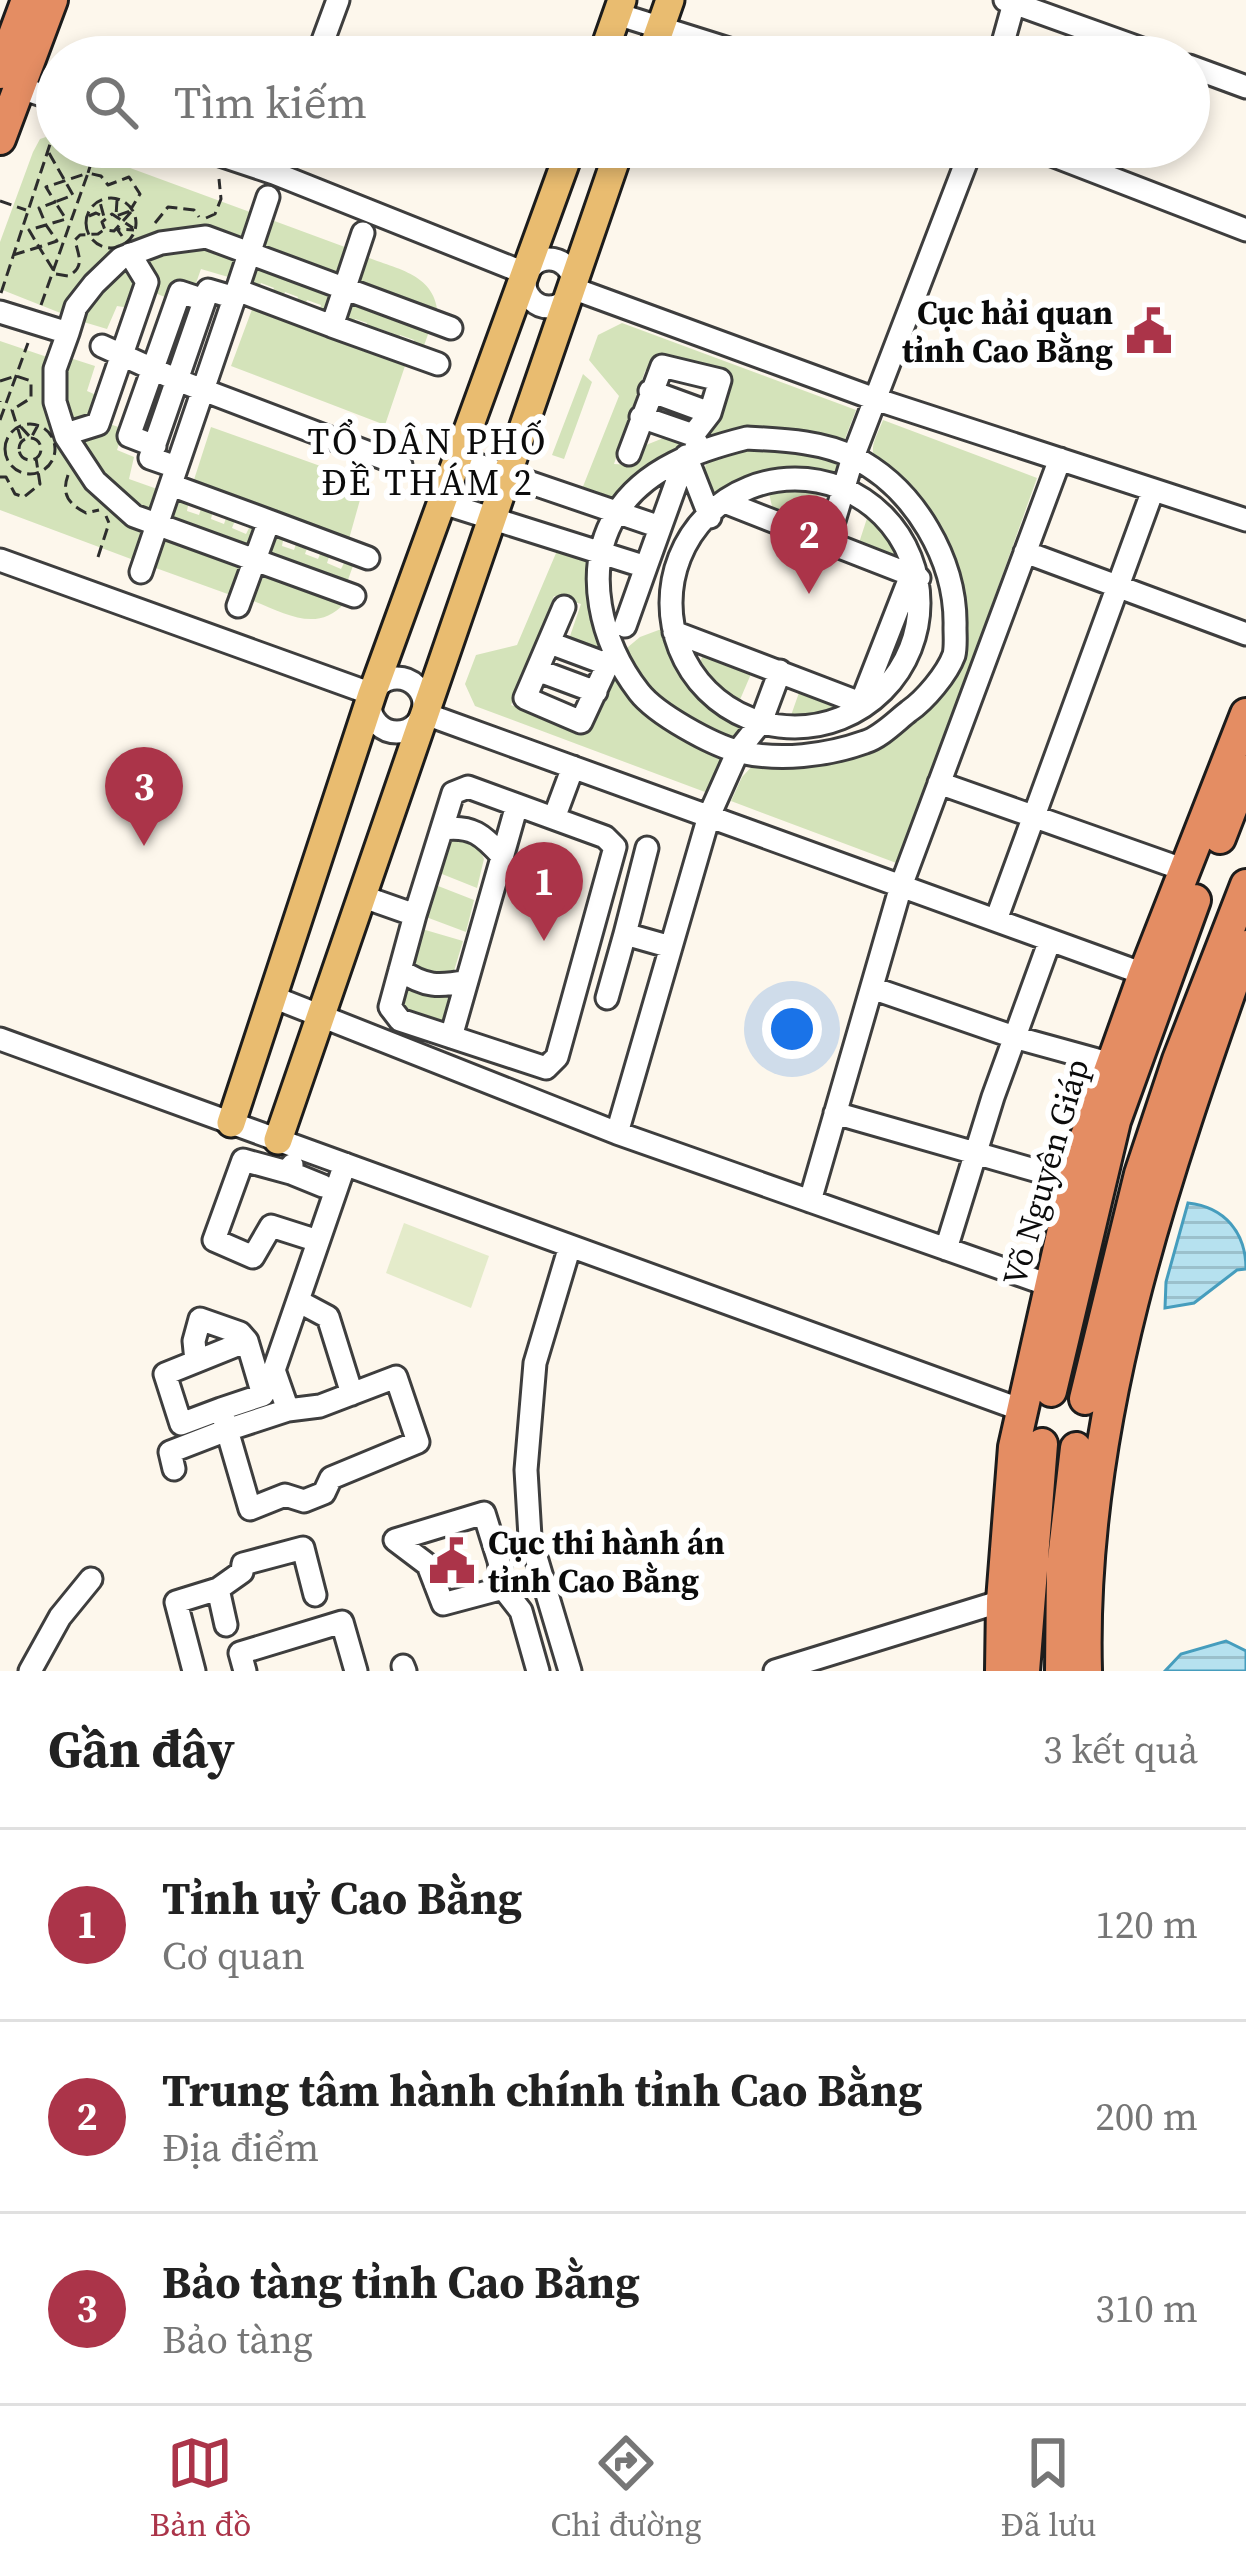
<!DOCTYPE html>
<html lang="vi">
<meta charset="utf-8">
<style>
body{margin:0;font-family:"Source Serif 4",serif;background:#f6f6f6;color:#222}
.you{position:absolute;left:792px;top:1029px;width:42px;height:42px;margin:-30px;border:9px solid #fff;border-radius:50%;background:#1a73e8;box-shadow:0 0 0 18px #1a73e833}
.badge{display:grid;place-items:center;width:78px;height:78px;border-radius:50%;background:#ab3449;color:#fff;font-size:39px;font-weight:700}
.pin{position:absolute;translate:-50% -99px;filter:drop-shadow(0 3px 6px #0008)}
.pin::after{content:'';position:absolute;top:63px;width:42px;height:36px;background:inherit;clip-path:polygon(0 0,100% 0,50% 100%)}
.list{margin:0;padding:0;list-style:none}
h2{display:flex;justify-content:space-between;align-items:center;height:156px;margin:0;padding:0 48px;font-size:51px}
h2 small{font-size:39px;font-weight:400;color:#767676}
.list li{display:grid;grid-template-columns:78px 1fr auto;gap:36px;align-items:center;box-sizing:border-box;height:192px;padding:0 48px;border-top:3px solid #e0e0e0}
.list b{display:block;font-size:45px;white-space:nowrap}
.list p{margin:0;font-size:39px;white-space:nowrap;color:#767676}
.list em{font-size:39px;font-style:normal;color:#767676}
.icon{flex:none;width:66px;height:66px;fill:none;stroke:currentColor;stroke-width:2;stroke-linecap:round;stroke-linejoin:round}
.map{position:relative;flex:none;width:1246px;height:1671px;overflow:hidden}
.search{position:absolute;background:#fff;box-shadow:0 6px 18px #0003;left:36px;right:36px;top:36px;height:132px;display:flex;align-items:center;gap:30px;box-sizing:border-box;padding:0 42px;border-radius:66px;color:#767676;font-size:45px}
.sheet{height:732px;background:#fff}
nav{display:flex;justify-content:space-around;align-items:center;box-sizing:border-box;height:168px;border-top:3px solid #e0e0e0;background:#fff;font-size:33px;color:#767676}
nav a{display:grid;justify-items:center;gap:6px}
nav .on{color:#ab3449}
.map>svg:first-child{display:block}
.grass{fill:#d4e3ba}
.pitch{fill:#e4ebca}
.water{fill:url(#water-rules);stroke:#469dbd;stroke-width:3}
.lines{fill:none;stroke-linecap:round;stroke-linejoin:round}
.minor-casing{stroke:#3e3e3e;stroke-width:27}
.major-casing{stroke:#1c1c1c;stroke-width:33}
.highway-casing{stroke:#1c1c1c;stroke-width:36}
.path{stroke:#2d2d2d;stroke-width:3;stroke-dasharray:12 6;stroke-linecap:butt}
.minor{stroke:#fff;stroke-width:21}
.major{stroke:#e9bc70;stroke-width:27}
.highway{stroke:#e48d63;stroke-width:30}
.labels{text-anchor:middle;stroke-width:12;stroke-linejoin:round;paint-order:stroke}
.poi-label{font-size:33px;font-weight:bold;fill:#0b0b0b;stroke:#fff;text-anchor:end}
.street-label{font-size:33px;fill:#0b0b0b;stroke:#fff}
.neighbourhood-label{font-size:36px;letter-spacing:3px;fill:#0b0b0b;stroke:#fff}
</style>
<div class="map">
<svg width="1246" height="1671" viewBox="0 0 1246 1671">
<defs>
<pattern id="water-rules" width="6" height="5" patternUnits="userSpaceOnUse" patternTransform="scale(3)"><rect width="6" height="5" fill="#b6e1ef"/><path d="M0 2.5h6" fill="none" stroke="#9bc0cc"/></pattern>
</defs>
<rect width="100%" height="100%" fill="#fdf7ec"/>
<!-- grass -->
<path class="grass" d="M46,137L57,141V147H73L258,215L247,246L132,251L68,316L0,289V242L33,152L40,139Z
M269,219L353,250L342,282L259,251Z
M208,240L244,252L235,279L201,269L195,286L177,279L169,299L151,291L135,309L117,306L107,329L77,320L137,256Z
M364,256C399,270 436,274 438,316L353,286Z
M258,260L338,291L328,318L318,315L321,305L307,300L304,309L295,306L298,297L285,292L281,301L270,297L274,288L261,283L256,293L246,289Z
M351,296L431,326L421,354L412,351L414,340L400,335L397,344L388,341L391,333L378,328L374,336L363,333L367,323L355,319L349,328L339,324Z
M254,304L406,363L385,425L231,366Z
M622,323L856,410L843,444H708L704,437L713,428L730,378L671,355L645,371L614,464L635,465L646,445L676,433L682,450L643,469L614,506L580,494L619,396L589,360L598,335Z
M0,341L53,359C56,386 53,420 61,445C74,486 112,513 149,529L139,562L0,510Z
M64,356L95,366L87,391L112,402L104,422L124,429L117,450L134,457L129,479L160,490L153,521L98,481L58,401Z
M583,374L592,382L564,459L552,455Z
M883,420L1037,478L899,864L731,801L742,777L756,762H827L948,680C955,639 968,599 954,559C941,524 869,479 873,447C874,439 880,428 883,420Z
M211,427L365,482L347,546L191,489Z
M755,446C784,449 814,451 839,465L836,476C789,472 756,472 715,501C701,481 700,469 715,449Z
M797,481L822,486L806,528L774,515L768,489Z
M178,496L189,500L187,511L199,515L202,505L213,510L211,519L224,524L227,515L236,518L232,528L246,534L251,524L260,528L250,555L169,525Z
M870,509L901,549L899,562L858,546Z
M273,531L284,535L282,546L294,550L297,541L308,545L305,554L318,559L322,550L330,554L327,563L341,569L346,559L354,563L344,591L264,561Z
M163,534L247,565L236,597L153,567Z
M559,546L591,561L593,623L601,643L598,649L569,639L581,604L554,596L511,705L587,734L616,670L722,756L718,776L705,792L475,706L465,684L476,655L517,645Z
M262,570L345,603C316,634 286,613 251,600Z
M664,628C678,676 698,702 742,727L732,740C696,727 626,692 628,647L640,637Z
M705,648L754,667L736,709L712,694L696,675Z
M802,684L846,703L841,713L813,722L788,724Z
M454,838L477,844L484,859L477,888L437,872L445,845Z
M433,884L474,900L466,932L426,917Z
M422,929L463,941L454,971L439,977L420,971L413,958Z
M410,987L430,997L452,994L456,1001L447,1020L433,1021L402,1008L399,998Z"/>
<!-- pitch -->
<path class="pitch" d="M404,1223L489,1256L471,1308L386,1273Z"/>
<!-- water -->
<path class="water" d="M1188,1203C1225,1207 1246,1233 1246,1269L1237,1270L1194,1303L1165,1308L1166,1282Z
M1226,1641L1246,1651V1671H1165L1181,1654Z"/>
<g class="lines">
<defs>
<path id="minor" d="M1005,0L1164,57
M617,14L754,57
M317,57L338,0
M999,57L1014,3
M1189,66L1246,87
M18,87L57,100
M196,147L274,173L527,274
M1031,147L1246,230
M274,173L283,147
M363,233L332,326L438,364
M525 283a24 24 0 1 1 48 0a24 24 0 1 1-48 0Z
M572,288L875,399L1246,520
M237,290L268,197
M0,312L68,333L55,369V402L66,437L95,481L134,516L354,596
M68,333L76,307L94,284L121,258L161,243L206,237L451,328
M102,346L177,380L401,465
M650,391L710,413
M641,417L693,435
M66,434L98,424L147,282L130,254
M747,438C782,440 821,441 853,457C915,488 957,561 955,628C955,635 956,647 954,655C947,674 925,700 909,711C896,721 881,737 865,742C826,756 780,761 740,752C712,745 656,714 639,692C601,643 582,570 616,514C644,468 699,450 747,438Z
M155,446L129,436L180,292L204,300
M629,454L662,366L720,380L710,413L693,435L700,450
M686,456L710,517
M458,458L660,527
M176,467L150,458L208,290L232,297
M671 603a124 124 0 1 1 248 0a124 124 0 1 1-248 0Z
M171,485L269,521L238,606
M443,503L646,567L625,626
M727,503L919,578
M269,521L368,558
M828,541L853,457L972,147
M1025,552L1246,634
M0,560L372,694
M646,567L686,456
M141,572L237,290L332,326
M564,607L525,698L581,722L614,651
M674,632L863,704
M550,643L609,665
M537,670L596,692
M370 705a27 27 0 1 1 54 0a27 27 0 1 1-54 0Z
M861,703L911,575
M423,713L1144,974
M939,783L1185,870
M554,818L573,767
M442,829C472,825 483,835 502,856
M647,848L625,934L671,947
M361,896L415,915L390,1007L400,1020L546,1068L557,1057L615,847L605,837L468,787L453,793L415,915
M996,920L1153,490
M400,970C425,987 439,987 467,981
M872,988L1014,1037L1112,1064
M273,997L617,1133L1049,1285
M607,998L625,934
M451,1037L517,805
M0,1039L1022,1410
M835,1113L1073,1181
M617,1133L709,816L738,751L761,722L780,671
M292,1165L291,1173L323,1186
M291,1173L243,1160L214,1240L253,1257L271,1226L318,1241
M810,1201L901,886L1060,459
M570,1246L535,1363L526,1470L530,1537L570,1671
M946,1249L993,1097L1050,940
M298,1301L328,1317L352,1394
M196,1361L194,1341L200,1319L240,1333L247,1341
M288,1410L227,1430L250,1509L285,1495L304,1501L324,1493L331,1478L418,1442L396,1377L320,1406L288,1410L274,1370L345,1164
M174,1469L170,1452L227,1430L221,1409L181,1424L165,1374L247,1341L263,1395L221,1409
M503,1588L443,1604L428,1565L395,1540L484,1513L499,1561L503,1588L521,1611L538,1671
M218,1589L242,1572L243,1564L303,1548L315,1595
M403,1666L405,1671
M30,1671L60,1617L91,1579
M194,1671L176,1602L218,1589L226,1625
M245,1671L240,1653L342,1622L356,1671
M775,1671L1002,1601"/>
<path id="major" d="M602,57L622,0
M650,57L670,0
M231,1123L372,694L571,147
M278,1140L620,147"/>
<path id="highway" d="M0,73L27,0
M0,139L52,0
M1220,838L1246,771
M1051,1391L1115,1121L1195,900
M1085,1399L1140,1174L1178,1060L1246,885
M1001,1671L1002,1601L1014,1447L1081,1150L1144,974L1246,714
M1024,1671L1042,1444
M1061,1671L1062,1568L1076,1448
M1086,1671C1079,1421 1164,1179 1246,946"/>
</defs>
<!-- minor casing -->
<use href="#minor" class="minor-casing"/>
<!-- major casing -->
<use href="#major" class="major-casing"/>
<!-- highway casing -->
<use href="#highway" class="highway-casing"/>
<!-- path -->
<path class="path" d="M49,153L73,195L55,202L66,219L46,225L57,241L39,247L54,271
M86 223a25 25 0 1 1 50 0a25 25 0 1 1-50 0Z
M117,200L116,216L130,211
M0,201L26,210
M131,212L114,231L105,230L102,222L112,214L133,228
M89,216L96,213L104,217L100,202
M206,218L215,214L221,199L219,179
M155,223L168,207L194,210L199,217
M122,236L117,229L134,230
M13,255L39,247L29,230L46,225L39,208L55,202L46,187L88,173L96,147
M56,274L68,276C86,267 78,255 75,240L80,235L98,234L105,229
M1,293L57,123
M41,305L88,173L101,176L108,185L129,177L140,194L131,209
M0,381L16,376L31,381V398L12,410L22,442
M0,401V402
M0,420L28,343
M5 449a25 25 0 1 1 50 0a25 25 0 1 1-50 0Z
M21,427L31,438L38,425
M19 449a11 11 0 1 1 22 0a11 11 0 1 1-22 0Z
M68,475C61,495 69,504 86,513L99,510
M0,477H6L15,494L24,497L40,484L36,458
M98,557L109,523L106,516"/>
<!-- minor -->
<use href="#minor" class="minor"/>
<!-- major -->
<use href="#major" class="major"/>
<!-- highway -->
<use href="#highway" class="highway"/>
</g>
<!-- icons -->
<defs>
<symbol id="civic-bare" viewBox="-9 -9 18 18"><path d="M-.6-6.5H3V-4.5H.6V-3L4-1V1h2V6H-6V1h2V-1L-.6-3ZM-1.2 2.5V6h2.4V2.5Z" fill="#ab3449" stroke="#fff" stroke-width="2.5" paint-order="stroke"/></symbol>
</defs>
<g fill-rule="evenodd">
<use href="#civic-bare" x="1116" y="298" width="66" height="66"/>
<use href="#civic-bare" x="419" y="1528" width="66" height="66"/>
</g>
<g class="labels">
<!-- poi labels -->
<g class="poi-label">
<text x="1113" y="324">Cục hải quan<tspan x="1113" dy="38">tỉnh Cao Bằng</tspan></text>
<text x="488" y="1554" text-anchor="start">Cục thi hành án<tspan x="488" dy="38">tỉnh Cao Bằng</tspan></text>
</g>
<!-- street labels -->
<g class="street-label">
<text transform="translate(1045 1172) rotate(-74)" y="12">Võ Nguyên Giáp</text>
</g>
<!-- neighbourhood labels -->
<g class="neighbourhood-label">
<text x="428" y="454">TỔ DÂN PHỐ<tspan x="428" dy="41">ĐỀ THÁM 2</tspan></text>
</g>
</g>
</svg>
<div class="you"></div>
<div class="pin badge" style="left:544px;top:941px">1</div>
<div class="pin badge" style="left:809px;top:594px">2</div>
<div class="pin badge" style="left:144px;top:846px">3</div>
<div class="search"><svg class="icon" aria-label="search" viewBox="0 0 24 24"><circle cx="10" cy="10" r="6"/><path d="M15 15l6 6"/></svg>Tìm kiếm</div>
</div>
<section class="sheet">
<h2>Gần đây<small>3 kết quả</small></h2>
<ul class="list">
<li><span class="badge">1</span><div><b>Tỉnh uỷ Cao Bằng</b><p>Cơ quan</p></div><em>120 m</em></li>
<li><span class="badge">2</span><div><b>Trung tâm hành chính tỉnh Cao Bằng</b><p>Địa điểm</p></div><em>200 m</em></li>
<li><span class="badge">3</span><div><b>Bảo tàng tỉnh Cao Bằng</b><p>Bảo tàng</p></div><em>310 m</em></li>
</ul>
</section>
<nav>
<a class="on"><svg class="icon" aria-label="map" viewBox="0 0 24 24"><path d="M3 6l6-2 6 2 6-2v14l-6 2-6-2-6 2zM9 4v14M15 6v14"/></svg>Bản đồ</a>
<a><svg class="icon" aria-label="directions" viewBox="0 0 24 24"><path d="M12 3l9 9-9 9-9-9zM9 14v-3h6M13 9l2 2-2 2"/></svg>Chỉ đường</a>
<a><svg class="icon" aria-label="saved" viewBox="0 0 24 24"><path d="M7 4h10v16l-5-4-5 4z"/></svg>Đã lưu</a>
</nav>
